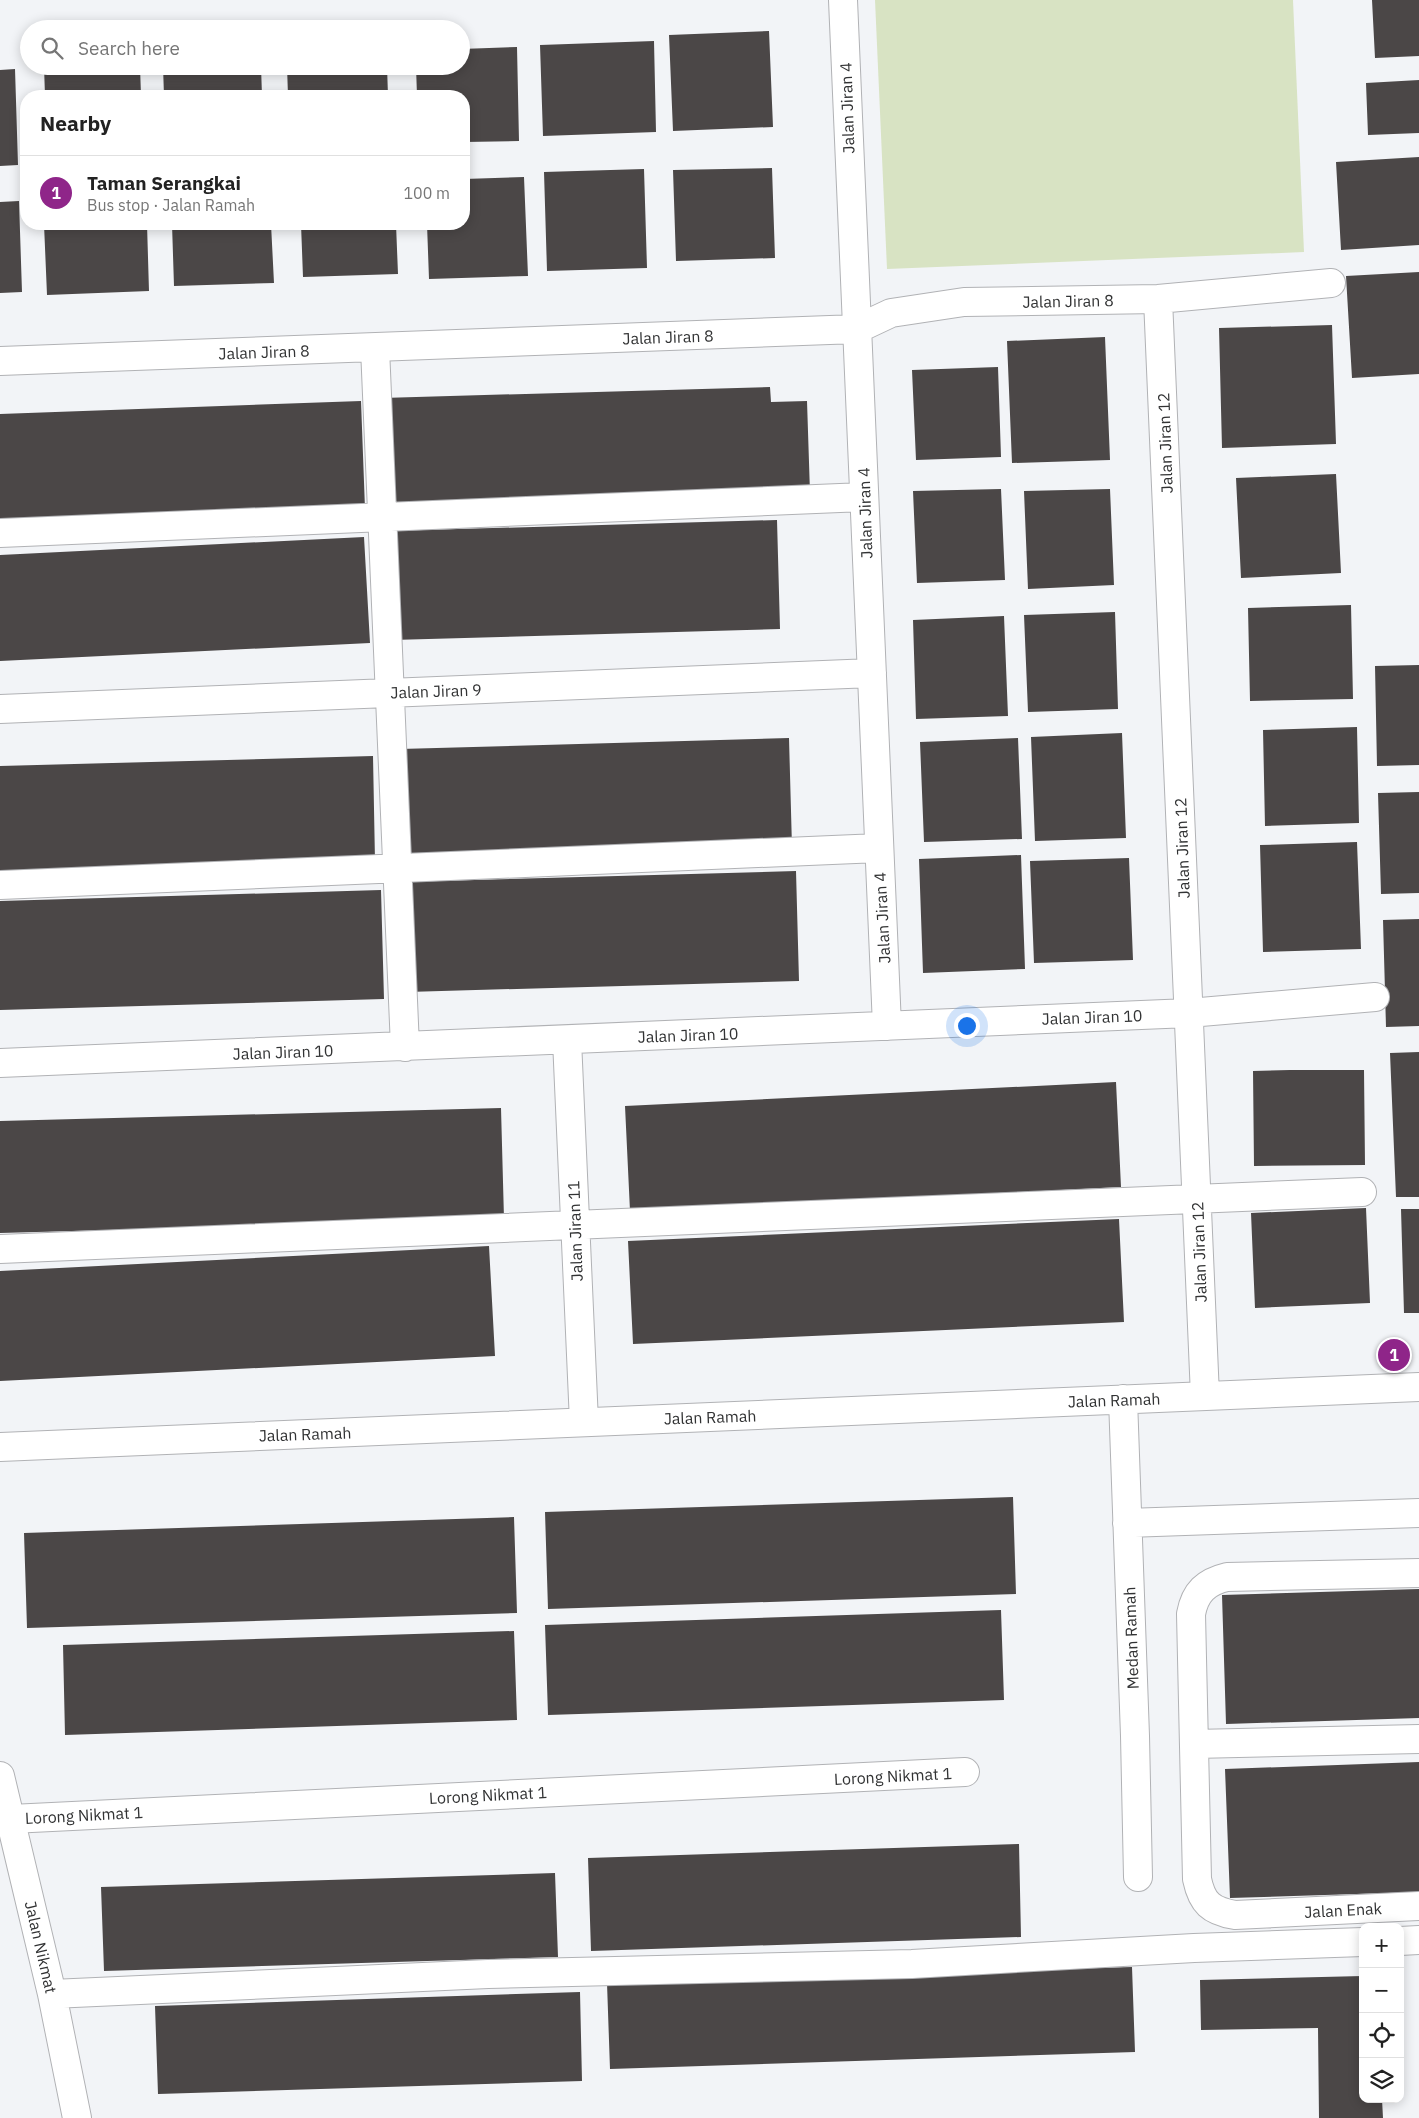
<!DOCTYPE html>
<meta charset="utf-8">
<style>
body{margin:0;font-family:"IBM Plex Sans",sans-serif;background:#f2f2f2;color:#222}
.controls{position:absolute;right:15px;bottom:15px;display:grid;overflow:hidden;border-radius:10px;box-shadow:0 2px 12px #0003}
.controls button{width:45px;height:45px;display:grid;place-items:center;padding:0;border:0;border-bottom:1px solid #e0e0e0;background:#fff;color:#222;font:25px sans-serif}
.you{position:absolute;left:966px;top:1025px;width:18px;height:18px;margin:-12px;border:4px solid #fff;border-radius:50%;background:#1a73e8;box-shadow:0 0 0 8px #1a73e833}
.badge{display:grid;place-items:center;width:32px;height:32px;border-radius:50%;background:#8f2589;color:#fff;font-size:16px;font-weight:700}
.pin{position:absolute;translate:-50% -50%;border:2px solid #fff;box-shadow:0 1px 5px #0006}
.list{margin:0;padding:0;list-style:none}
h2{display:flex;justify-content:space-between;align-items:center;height:65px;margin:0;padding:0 20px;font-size:21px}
h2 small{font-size:16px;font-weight:400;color:#767676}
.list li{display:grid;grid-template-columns:32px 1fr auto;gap:15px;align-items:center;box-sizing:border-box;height:75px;padding:0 20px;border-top:1px solid #e0e0e0}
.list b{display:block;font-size:19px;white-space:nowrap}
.list p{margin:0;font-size:16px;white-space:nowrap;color:#767676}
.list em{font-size:16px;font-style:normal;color:#767676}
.icon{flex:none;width:28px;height:28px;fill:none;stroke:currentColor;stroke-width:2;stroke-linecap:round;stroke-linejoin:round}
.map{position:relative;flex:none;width:1419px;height:2118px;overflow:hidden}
.search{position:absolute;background:#fff;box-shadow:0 2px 12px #0003;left:20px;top:20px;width:450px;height:55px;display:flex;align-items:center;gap:12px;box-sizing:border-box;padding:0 18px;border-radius:28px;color:#767676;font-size:19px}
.panel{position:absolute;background:#fff;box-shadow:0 2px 12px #0003;left:20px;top:90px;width:450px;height:140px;border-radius:20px}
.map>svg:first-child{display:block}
.green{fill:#d8e3c3}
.building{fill:#4b4747}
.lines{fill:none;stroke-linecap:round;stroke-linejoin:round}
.minor-casing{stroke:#b1b2b5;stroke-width:30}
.minor{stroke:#fff;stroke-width:28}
.labels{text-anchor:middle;stroke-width:5;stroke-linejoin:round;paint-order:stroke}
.street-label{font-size:16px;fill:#323334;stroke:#fff}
</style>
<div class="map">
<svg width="1419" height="2118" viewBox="0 0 1419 2118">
<rect width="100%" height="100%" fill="#f2f4f7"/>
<!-- green -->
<path class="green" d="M875,0H1293L1304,252L887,269Z"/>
<!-- building -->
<path class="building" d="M1372,0H1419V56L1375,58Z
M769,31L773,127L673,131L669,35Z
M654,41L656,132L543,136L540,45Z
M517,47L519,141L464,142V96H417L416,66H461V49Z
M44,66H140L141,96H45Z
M163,66H261L262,96H164Z
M287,66H387L388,96H288Z
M15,69L18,165L0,166V70Z
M1419,80V133L1368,135L1366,83Z
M1419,157V245L1341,250L1336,162Z
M772,168L775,258L676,261L673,170Z
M644,169L647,268L547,271L544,172Z
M524,177L528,276L429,279L427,224H464V179Z
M19,201L22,292L0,293V202Z
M44,224H147L149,291L47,295Z
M172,224H271L274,283L174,286Z
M301,224H396L398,274L303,277Z
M1419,272V374L1352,378L1346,276Z
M1332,325L1336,444L1222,448L1219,328Z
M1105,337L1110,460L1012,463L1007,341Z
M998,367L1001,457L916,460L912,370Z
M770,387L771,402L807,401L810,493L386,505L382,398Z
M361,401L365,509L0,522V414Z
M1336,474L1341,573L1241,578L1236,478Z
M1001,489L1005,580L917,583L913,491Z
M1110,489L1114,585L1028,589L1024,491Z
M777,520L780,629L392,640L389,531Z
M364,537L370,643L0,661V555Z
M1351,605L1353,699L1250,701L1248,608Z
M1115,612L1118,709L1028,712L1024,615Z
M1004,616L1008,716L916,719L913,620Z
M1419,665V765L1377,766L1375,666Z
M1357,727L1359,823L1265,826L1263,730Z
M1122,733L1126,838L1035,841L1031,737Z
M789,738L792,847L403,858L400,749Z
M1018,738L1022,839L924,842L920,742Z
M373,756L375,861L0,872V766Z
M1419,792V893L1381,894L1378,793Z
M1357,842L1361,949L1263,952L1260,845Z
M1021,855L1025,969L923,973L919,859Z
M1129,858L1133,960L1034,963L1030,861Z
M796,871L799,981L407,992L404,882Z
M381,890L384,999L0,1010V901Z
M1419,919V1026L1386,1027L1383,920Z
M1419,1052V1197H1396L1390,1053Z
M1290,1070H1364L1365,1165L1254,1166L1253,1071Z
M1116,1082L1121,1187L630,1211L625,1106Z
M501,1108L504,1219L0,1233V1121Z
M1366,1208L1370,1303L1255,1308L1251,1213Z
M1401,1209H1419V1313H1404Z
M1119,1219L1124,1322L633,1344L628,1241Z
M489,1246L495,1356L0,1381V1271Z
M1013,1497L1016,1594L548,1609L545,1512Z
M514,1517L517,1613L27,1628L24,1533Z
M1419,1589V1718L1226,1724L1222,1595Z
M1001,1610L1004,1700L548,1715L545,1625Z
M514,1631L517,1720L65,1735L63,1645Z
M1419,1762V1892L1230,1898L1225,1769Z
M1019,1844L1021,1937L591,1951L588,1858Z
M555,1873L558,1957L104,1971L101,1887Z
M1132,1967L1135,2052L610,2069L607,1983Z
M1363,1976V2099H1382L1383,2118H1319L1318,2028L1201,2030L1200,1980Z
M580,1992L582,2081L158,2094L155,2006Z"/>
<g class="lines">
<defs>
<path id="minor" d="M843,0L887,1026
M1158,299L1205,1396
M375,348L405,1047
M0,361L857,329L891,313L964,302L1158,299L1331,283
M0,533L864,497
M0,709L872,673
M0,885L879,848
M567,1040L584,1422
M0,1063L1189,1013L1375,997
M0,1249L1362,1192
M1123,1399L1135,1736L1138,1877
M0,1447L1419,1387
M1127,1523L1419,1513
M1419,1573L1227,1577C1206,1582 1195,1592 1191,1614L1197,1879C1202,1903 1211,1911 1235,1915L1419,1906
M1194,1744L1419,1739
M0,1776L52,1994L77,2118
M11,1819L965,1772
M1400,1941L1419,1940
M52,1994L488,1974L912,1964L1194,1948L1363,1942"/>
</defs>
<!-- minor casing -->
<use href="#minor" class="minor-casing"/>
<!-- minor -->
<use href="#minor" class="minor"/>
</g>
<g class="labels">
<!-- street labels -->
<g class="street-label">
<text transform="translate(847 108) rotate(-92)" y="6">Jalan Jiran 4</text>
<text transform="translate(1068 301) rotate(-1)" y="6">Jalan Jiran 8</text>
<text transform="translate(668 337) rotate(-2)" y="6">Jalan Jiran 8</text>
<text transform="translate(264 352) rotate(-2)" y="6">Jalan Jiran 8</text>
<text transform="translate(1165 443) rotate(-92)" y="6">Jalan Jiran 12</text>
<text transform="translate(865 513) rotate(-92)" y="6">Jalan Jiran 4</text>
<text transform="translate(436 691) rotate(-2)" y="6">Jalan Jiran 9</text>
<text transform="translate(1182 848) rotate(-92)" y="6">Jalan Jiran 12</text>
<text transform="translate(882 918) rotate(-93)" y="6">Jalan Jiran 4</text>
<text transform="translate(1092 1017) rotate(-2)" y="6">Jalan Jiran 10</text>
<text transform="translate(688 1035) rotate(-2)" y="6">Jalan Jiran 10</text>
<text transform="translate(283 1052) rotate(-2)" y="6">Jalan Jiran 10</text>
<text transform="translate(575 1231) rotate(-92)" y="6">Jalan Jiran 11</text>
<text transform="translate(1199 1252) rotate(-92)" y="6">Jalan Jiran 12</text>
<text transform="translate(1114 1400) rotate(-2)" y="6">Jalan Ramah</text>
<text transform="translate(710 1417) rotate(-2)" y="6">Jalan Ramah</text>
<text transform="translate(305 1434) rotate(-2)" y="6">Jalan Ramah</text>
<text transform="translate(1131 1638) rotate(-92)" y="6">Medan Ramah</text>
<text transform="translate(893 1776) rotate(-3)" y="6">Lorong Nikmat 1</text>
<text transform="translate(488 1795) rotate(-3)" y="6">Lorong Nikmat 1</text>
<text transform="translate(84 1815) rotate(-3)" y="6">Lorong Nikmat 1</text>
<text transform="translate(1343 1910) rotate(-3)" y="6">Jalan Enak</text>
<text transform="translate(41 1947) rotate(77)" y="6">Jalan Nikmat</text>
</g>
</g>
</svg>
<div class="controls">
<button>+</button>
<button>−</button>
<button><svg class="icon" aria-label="locate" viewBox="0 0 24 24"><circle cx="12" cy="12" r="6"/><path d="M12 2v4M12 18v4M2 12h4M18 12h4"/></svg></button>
<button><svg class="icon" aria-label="layers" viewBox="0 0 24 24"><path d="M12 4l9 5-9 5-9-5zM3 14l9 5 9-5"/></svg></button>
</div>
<div class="you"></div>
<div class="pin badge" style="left:1394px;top:1355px">1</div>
<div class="search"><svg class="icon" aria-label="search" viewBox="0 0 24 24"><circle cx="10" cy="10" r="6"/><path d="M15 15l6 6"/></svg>Search here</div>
<section class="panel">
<h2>Nearby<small></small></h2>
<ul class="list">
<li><span class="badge">1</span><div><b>Taman Serangkai</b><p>Bus stop · Jalan Ramah</p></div><em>100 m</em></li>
</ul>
</section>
</div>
